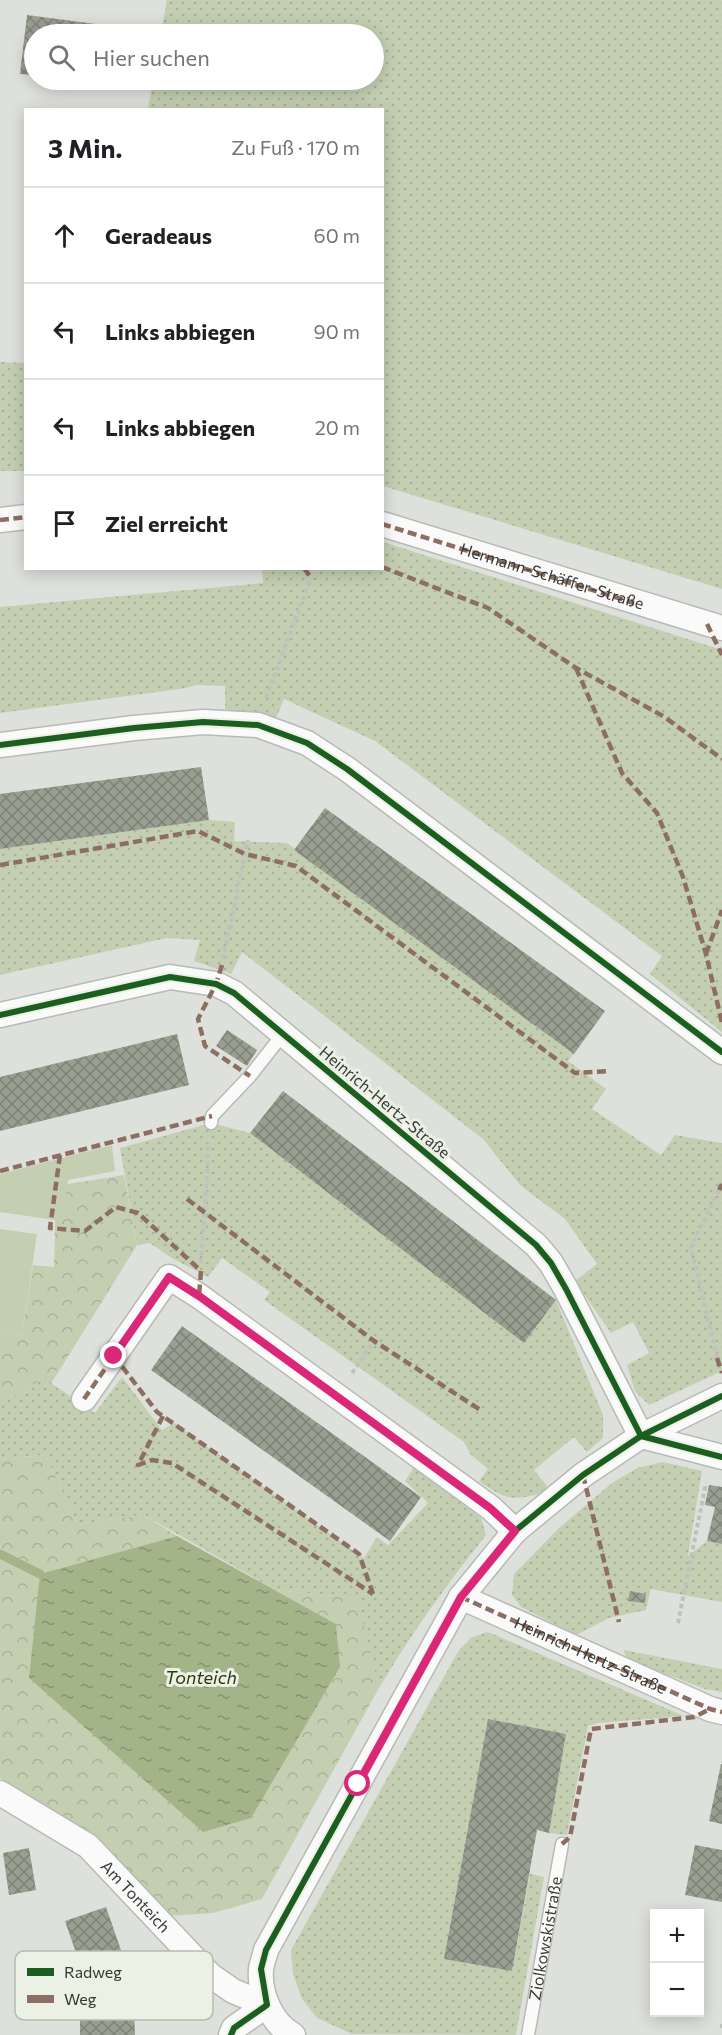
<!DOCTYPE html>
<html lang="de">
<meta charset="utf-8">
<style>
body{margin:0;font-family:Commissioner,sans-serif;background:#f2f2f2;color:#202124}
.controls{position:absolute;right:18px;bottom:18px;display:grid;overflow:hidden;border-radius:0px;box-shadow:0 3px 15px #0003}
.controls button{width:54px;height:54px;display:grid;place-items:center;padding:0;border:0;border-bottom:2px solid #e0e0e0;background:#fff;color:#202124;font:30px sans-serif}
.stop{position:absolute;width:18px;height:18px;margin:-14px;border:4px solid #db2777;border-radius:50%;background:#fff}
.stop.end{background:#db2777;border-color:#fff;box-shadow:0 2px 6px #0008}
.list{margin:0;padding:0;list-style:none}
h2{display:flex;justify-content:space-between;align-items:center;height:78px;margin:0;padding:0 24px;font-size:26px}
h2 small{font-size:20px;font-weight:400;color:#757577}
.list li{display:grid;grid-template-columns:39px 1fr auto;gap:18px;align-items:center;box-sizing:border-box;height:96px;padding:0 24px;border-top:2px solid #e0e0e0}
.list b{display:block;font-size:22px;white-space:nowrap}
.list em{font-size:20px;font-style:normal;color:#757577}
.icon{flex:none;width:33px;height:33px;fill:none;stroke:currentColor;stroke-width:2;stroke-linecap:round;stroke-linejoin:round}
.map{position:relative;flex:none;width:722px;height:2035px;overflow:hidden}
.search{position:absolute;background:#fff;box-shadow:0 3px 15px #0003;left:24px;top:24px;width:360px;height:66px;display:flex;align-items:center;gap:15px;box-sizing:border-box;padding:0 21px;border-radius:33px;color:#757577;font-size:22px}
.panel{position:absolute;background:#fff;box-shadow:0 3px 15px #0003;left:24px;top:108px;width:360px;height:462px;border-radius:0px}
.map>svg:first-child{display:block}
.grass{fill:url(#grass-dots)}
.forest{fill:url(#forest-crowns)}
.park{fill:#c4cfb2}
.water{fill:url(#water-ripples)}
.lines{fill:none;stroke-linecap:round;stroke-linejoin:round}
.stream{stroke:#a3b488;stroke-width:9}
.building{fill:url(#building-cross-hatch)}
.service-casing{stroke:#b8bab5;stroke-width:15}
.minor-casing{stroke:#b8bab5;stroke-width:27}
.path{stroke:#bfc1be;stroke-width:4;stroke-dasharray:4.5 3;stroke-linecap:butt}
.service{stroke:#fafafa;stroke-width:12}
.minor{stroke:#fafafa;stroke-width:24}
.quiet{stroke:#8d6e63;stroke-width:4.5;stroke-dasharray:9 4.5;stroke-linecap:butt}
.cycleway-casing{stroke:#ecf1e5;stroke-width:10}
.cycleway{stroke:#1b5e20;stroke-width:6}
.route{stroke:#db2777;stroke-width:8}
.labels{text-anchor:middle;stroke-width:6;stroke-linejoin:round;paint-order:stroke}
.street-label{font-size:16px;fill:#373934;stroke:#ecf1e5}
.water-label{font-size:18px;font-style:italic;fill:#2b3a0d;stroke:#ecf1e5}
.key{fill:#ecf1e5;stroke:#b6bab0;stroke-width:1.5}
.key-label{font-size:16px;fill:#373934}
</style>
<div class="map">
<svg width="722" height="2035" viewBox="0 0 722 2035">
<defs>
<pattern id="grass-dots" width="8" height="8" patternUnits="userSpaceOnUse" patternTransform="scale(1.5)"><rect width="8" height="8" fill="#c4cfb2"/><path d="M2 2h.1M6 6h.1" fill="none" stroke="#a9b29a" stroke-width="1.8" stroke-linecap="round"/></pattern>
<pattern id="forest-crowns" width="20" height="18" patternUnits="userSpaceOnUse" patternTransform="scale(1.5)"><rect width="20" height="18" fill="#c4cfb2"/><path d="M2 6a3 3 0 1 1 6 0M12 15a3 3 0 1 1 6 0" fill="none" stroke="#a9b29a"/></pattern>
<pattern id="water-ripples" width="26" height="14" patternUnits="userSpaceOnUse" patternTransform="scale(1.5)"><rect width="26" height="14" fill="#a3b488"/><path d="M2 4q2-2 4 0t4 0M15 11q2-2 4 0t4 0" fill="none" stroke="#869370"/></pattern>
<pattern id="building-cross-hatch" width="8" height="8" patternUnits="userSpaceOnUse" patternTransform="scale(1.5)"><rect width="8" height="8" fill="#999e91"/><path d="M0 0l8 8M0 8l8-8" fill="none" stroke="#7e8277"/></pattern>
</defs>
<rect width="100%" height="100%" fill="#dee1db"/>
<!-- grass -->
<path class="grass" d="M167,0H722V589L383,486L382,110L148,109L153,80H374V34H161Z
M0,362L25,363V471H0Z
M383,542L722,650V1032L650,974L662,956L375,741L284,699L274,723L225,709V686L196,685L187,688L0,713V607L263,583L262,569L382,568Z
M209,820L235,822L234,841L287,843L574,1054L568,1061L606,1089L592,1109L661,1155L675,1135L722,1143V1371L649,1405L635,1391L627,1365L649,1353L633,1322L611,1333L575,1281L597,1264L565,1219L521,1186L483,1139L242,952L231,974L194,961L200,940L167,938L0,975V849Z
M211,1123L250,1133L524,1342L556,1300L603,1415V1438L587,1452L574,1437L534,1470L547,1486L543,1493C512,1501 506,1500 479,1481L488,1469L470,1454L464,1442L264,1300L270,1292L222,1258L208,1277L170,1257L150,1243L137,1245L120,1148Z
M61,1368L51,1383L95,1413L122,1377L162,1430L174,1423L364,1558L377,1537L388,1545L428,1503L405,1481L414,1467L481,1518L486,1535C447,1584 411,1634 379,1688L356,1598L275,1590L144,1515L78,1524L45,1455L0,1459V1404Z
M663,1462L702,1471L688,1556L707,1541L722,1544V1602L651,1589L646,1610L609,1618L576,1635L521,1607L512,1595L514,1574L560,1527L612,1483L637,1468Z
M488,1632L684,1716L598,1723L588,1726L567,1835L549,1833L566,1734L488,1720L444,1959L512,1971L530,1874L544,1877L516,2035L352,2034L317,2018L302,1999L293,1974L291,1950L459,1650L472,1637Z
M624,1650L722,1669V1692L705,1689L626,1659Z"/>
<!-- forest -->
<path class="forest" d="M124,1175L137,1245L61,1368L0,1404V1333L22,1336L33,1265L54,1267L56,1186Z
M45,1455L78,1524L144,1515L177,1536L40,1574L336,1624L275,1590L357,1598L379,1688L262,1899L213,1913L169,1916L93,1835L0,1778V1459Z"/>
<!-- park -->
<path class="park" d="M112,1145L115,1171L68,1180L62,1221L0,1212V1174Z
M0,1229L37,1234L22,1336L0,1333Z"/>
<!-- water -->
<path class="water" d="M177,1536L336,1624L340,1667L251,1818L203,1832L29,1678L40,1574Z"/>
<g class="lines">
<!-- stream -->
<path class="stream" d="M0,1554L40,1574"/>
</g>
<!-- building -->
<path class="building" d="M27,15L111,26L110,34H34V75L20,74Z
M79,80H105L104,84Z
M201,767L209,820L0,849V794Z
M325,808L605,1011L574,1054L294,850Z
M227,1030L257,1050L247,1066L216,1046Z
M177,1034L189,1085L0,1131V1077Z
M283,1091L556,1300L524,1343L250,1133Z
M182,1326L421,1497L390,1541L151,1370Z
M709,1485L722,1487V1544L707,1541L715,1507L705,1505Z
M630,1591L646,1594L645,1603L628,1601Z
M488,1719L566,1734L549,1833L537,1830L512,1971L444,1959Z
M721,1764H722V1824L709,1821Z
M695,1845L722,1850V1902L685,1895Z
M29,1848L36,1890L9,1895L3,1853Z
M106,1907L123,1956L82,1970L65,1921Z
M134,2009L135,2035H80V2011Z"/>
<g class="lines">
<defs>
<g id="service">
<path d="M211,1123L212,1116L250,1076L283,1034"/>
<path id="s1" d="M528,2035L562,1844"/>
</g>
<g id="minor">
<path d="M0,520L26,517"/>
<path id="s2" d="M382,524L722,628"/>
<path d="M0,745L134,728L203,722L258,725L307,743L347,769L722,1052"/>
<path d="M0,1015L170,977L216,984L234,993L536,1245L551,1263L566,1289L641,1436L722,1457"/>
<path d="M84,1399L169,1277L199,1296L491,1508L515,1531"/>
<path id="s3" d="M461,1597L710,1709L722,1712"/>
<path id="s4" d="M0,1793L88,1846L210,1975L233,1991L267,2005"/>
<path d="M231,2035L234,2028L267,2005"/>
<path d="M293,2035C271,2023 259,1993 261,1969C262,1962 265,1956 266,1950L461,1597L515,1531L583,1475L641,1436L722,1396"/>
</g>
</defs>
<!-- service casing -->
<use href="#service" class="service-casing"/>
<!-- minor casing -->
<use href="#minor" class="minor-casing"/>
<!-- path -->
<path class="path" d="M266,698L311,578
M223,959L248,840
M201,1263L209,1142
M717,1358L691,1247L719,1190
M352,1373L374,1341
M678,1623L706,1483
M720,2026H722"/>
<!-- service -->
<use href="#service" class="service"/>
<!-- minor -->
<use href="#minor" class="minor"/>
<!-- quiet -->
<path class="quiet" d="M0,520L26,517
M382,524L634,603
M382,567L488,608L576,668L663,716L722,759
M304,568L311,578
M707,624L722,655
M576,668L622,773L657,813L683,877L706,954L722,1023
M0,865L198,831L245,854L296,866L575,1073L610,1071
M706,954L722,910
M222,965L216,984L198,1019L205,1046L250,1076
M60,1155L50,1228L85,1231L116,1207L138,1213L201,1271L199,1296
M0,1171L212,1116
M719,1190L722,1184
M187,1199L374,1341L482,1411
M114,1356L157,1412L359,1554L373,1594
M717,1358L722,1373
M84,1399L169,1277L199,1296L491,1508L515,1531
M163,1416L138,1465L152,1460L172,1463L373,1594
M583,1475L619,1622
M461,1597L710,1709L722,1712
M562,1844L570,1837L591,1729L694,1717L710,1709"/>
<defs>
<path id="cycleway" d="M0,745L134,728L203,722L258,725L307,743L347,769L722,1052
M0,1015L170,977L216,984L234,993L536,1245L551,1263L566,1289L641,1436L722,1457
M231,2035L234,2028L267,2005L261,1969L266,1950L461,1597L515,1531L583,1475L641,1436L722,1396"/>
</defs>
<!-- cycleway casing -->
<use href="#cycleway" class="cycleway-casing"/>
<!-- cycleway -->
<use href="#cycleway" class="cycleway"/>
</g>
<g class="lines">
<!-- route -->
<path class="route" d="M114,1356L169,1277L199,1296L490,1508L515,1531L461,1597L358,1784"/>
</g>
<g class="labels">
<!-- street labels -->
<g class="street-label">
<text dy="6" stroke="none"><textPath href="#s2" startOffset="178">Hermann-Schäffer-Straße</textPath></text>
<text transform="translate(385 1102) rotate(40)" y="6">Heinrich-Hertz-Straße</text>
<text dy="6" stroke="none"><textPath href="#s3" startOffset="142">Heinrich-Hertz-Straße</textPath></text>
<text dy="6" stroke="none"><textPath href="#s4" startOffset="172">Am Tonteich</textPath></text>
<text dy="6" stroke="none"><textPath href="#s1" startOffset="98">Ziolkowskistraße</textPath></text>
</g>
<!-- water labels -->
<g class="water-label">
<text x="201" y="1684">Tonteich</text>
</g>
</g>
<!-- legend -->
<rect x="15" y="1951" width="198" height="69" rx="9" class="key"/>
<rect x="27" y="1968" width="27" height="8" fill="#1b5e20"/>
<rect x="27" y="1995" width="27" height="8" fill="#8d6e63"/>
<g class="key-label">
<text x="64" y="1978">Radweg</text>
<text x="64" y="2005">Weg</text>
</g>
</svg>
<div class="controls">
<button>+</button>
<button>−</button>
</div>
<div class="stop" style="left:358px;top:1784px"></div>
<div class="stop end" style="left:114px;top:1356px"></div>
<div class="search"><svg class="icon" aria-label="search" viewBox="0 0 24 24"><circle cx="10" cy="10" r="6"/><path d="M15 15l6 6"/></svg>Hier suchen</div>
<section class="panel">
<h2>3 Min.<small>Zu Fuß · 170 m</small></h2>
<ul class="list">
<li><svg class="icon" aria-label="ahead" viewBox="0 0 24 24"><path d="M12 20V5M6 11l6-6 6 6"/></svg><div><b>Geradeaus</b></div><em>60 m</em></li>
<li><svg class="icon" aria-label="left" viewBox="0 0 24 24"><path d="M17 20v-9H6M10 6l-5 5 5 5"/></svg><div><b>Links abbiegen</b></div><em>90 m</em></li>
<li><svg class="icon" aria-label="left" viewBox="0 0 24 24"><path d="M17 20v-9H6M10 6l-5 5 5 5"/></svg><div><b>Links abbiegen</b></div><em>20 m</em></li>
<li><svg class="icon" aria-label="arrive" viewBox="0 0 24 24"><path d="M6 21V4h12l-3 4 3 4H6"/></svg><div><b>Ziel erreicht</b></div></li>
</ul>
</section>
</div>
